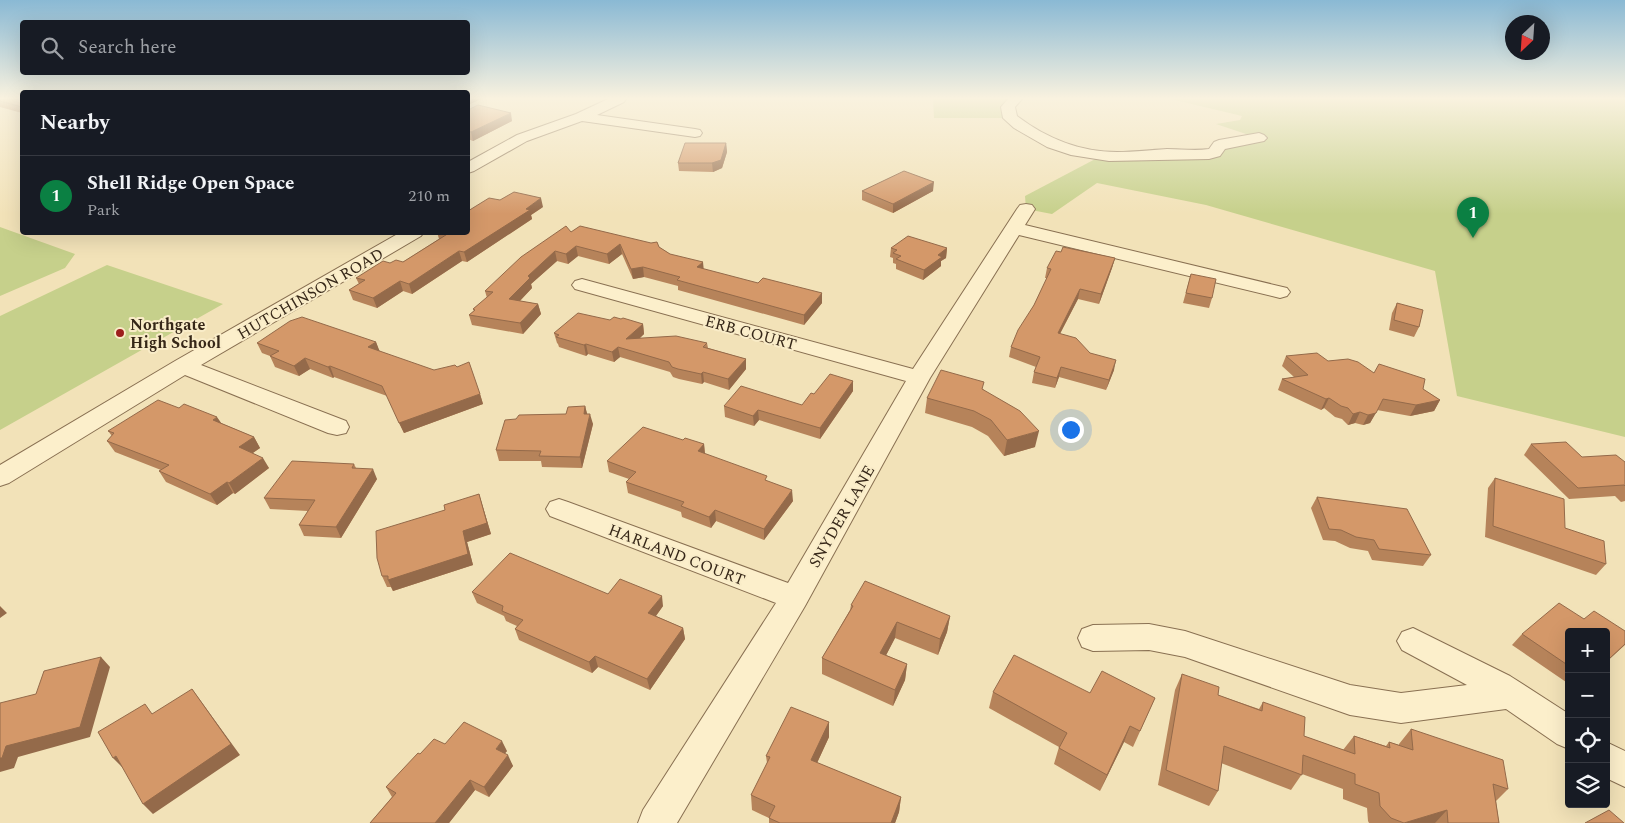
<!DOCTYPE html>
<meta charset="utf-8">
<style>
body{margin:0;font-family:Spectral,serif;background:#20242c;color:#f1f3f6}
.controls{position:absolute;right:15px;bottom:15px;display:grid;overflow:hidden;border-radius:5px;box-shadow:0 5px 20px #0002}
.controls button{width:45px;height:45px;display:grid;place-items:center;padding:0;border:0;border-bottom:1px solid #363941;background:#171b24;color:#f1f3f6;font:25px sans-serif}
.compass{position:absolute;left:1505px;top:15px;width:45px;height:45px;border-radius:50%;background:#171b24;box-shadow:0 5px 20px #0002;rotate:205deg}
.you{position:absolute;left:1070px;top:429px;width:18px;height:18px;margin:-12px;border:4px solid #fff;border-radius:50%;background:#1a73e8;box-shadow:0 0 0 8px #1a73e833}
.badge{display:grid;place-items:center;width:32px;height:32px;border-radius:50%;background:#0b8043;color:#fff;font-size:16px;font-weight:700}
.pin{position:absolute;translate:-50% -41px;filter:drop-shadow(0 1px 2px #0008)}
.pin::after{content:'';position:absolute;top:26px;width:18px;height:15px;background:inherit;clip-path:polygon(0 0,100% 0,50% 100%)}
.list{margin:0;padding:0;list-style:none}
h2{display:flex;justify-content:space-between;align-items:center;height:65px;margin:0;padding:0 20px;font-size:21px}
h2 small{font-size:16px;font-weight:400;color:#9ea1a6}
.list li{display:grid;grid-template-columns:32px 1fr auto;gap:15px;align-items:center;box-sizing:border-box;height:80px;padding:0 20px;border-top:1px solid #363941}
.list b{display:block;font-size:19px;white-space:nowrap}
.list p{margin:0;font-size:16px;white-space:nowrap;color:#9ea1a6}
.list em{font-size:16px;font-style:normal;color:#9ea1a6}
.icon{flex:none;width:28px;height:28px;fill:none;stroke:currentColor;stroke-width:2;stroke-linecap:round;stroke-linejoin:round}
.map{position:relative;flex:none;width:1625px;height:823px;overflow:hidden}
.search{position:absolute;background:#171b24;box-shadow:0 5px 20px #0002;left:20px;top:20px;width:450px;height:55px;display:flex;align-items:center;gap:12px;box-sizing:border-box;padding:0 18px;border-radius:5px;color:#9ea1a6;font-size:19px}
.panel{position:absolute;background:#171b24;box-shadow:0 5px 20px #0002;left:20px;top:90px;width:450px;height:145px;border-radius:5px}
.map>svg:first-child{display:block}
.green{fill:#c6d08b}
.lines{fill:none;stroke-linecap:round;stroke-linejoin:round}
.minor-casing{stroke:#897052;stroke-width:2}
.minor{fill:#fcefcb;fill-rule:evenodd}
.wall{fill:#b6835a}
.shaded-wall{fill:#946a4a}
.building{fill:#d49869;stroke:#946a4a}
.poi-dot{fill:#9d1e1c;stroke:#f9ecc8;stroke-width:2}
.labels{text-anchor:middle;stroke-width:4;stroke-linejoin:round;paint-order:stroke}
.street-label{font-size:16px;fill:#362718;stroke:#f9ecc8}
.poi-label{font-size:16px;font-weight:bold;fill:#362718;stroke:#f9ecc8;text-anchor:start}
</style>
<div class="map">
<svg width="1625" height="823" viewBox="0 0 1625 823">
<rect width="100%" height="100%" fill="#f2e2b8"/>
<!-- green -->
<path class="green" d="M933,99H1015L1008,107L1010,118H934Z
M1171,99H1625V437L1457,396L1435,271L1206,205L1097,183L1052,214L1026,209L1025,196L1101,156H1201L1219,145L1258,138L1216,124L1240,120L1242,116Z
M0,227L75,254L65,268L0,296Z
M107,265L223,304L0,430V316Z"/>
<g class="lines">
<defs>
<path id="minor" d="M608,99H626L624,102L597,115L695,129L700,130L702,133L700,136L695,137L582,121L527,141L474,171L468,173V162L517,135L576,114Z
M1008,99H1022L1015,107L1017,116C1046,138 1080,152 1117,152C1133,152 1150,150 1167,149C1181,149 1195,151 1209,149L1214,142L1219,140L1259,133L1264,135L1267,138L1264,141L1225,149L1220,156L1209,159L1109,161L1071,155L1047,147L1014,128L1003,118L1001,107Z
M1026,204L1032,205L1035,209L1025,225L1287,288L1290,292L1287,296L1280,298L1019,235L930,378L805,606L677,823H638L643,810L776,603L550,516L546,509L550,502L559,499L568,502L788,583L906,381L575,289L572,285L575,281L582,279L913,369L1017,209L1020,205Z
M401,232H424L421,236L201,365L346,421L349,427L346,433L337,435L328,433L185,375L9,483L0,486V465L175,361Z
M1149,624L1185,631L1350,685L1401,693L1467,685L1402,650L1397,641L1402,632L1413,628L1510,676L1569,714V749L1557,744L1506,709L1401,723L1350,715L1185,657L1149,650L1093,651L1082,647L1078,638L1082,629L1093,625Z
M1606,742L1625,751V787L1606,778Z"/>
</defs>
<!-- minor casing -->
<use href="#minor" class="minor-casing"/>
<!-- minor -->
<use href="#minor" class="minor"/>
</g>
<!-- wall -->
<path class="wall" d="M0,99H22V113L0,107Z
M468,110L512,121L473,141L468,139Z
M726,143L727,152L722,168L713,172L679,171L678,163Z
M862,191H933L893,213L862,200Z
M543,207L531,215L532,219L467,262L462,261L412,294L403,291L377,308L353,300L349,290L359,284L356,278L390,263L403,262L439,239L437,232H468Z
M571,232L659,247L670,254L703,269L822,303L804,325L678,290V286L644,277L633,279L622,254L609,264L578,256L568,264L557,261L531,284L532,288L520,301L538,304L541,314L523,334L472,325L469,315L474,311L473,309L487,298L485,291Z
M891,248H947L946,258L941,261V266L923,280L896,269V264L893,263V258L890,257Z
M1061,252L1115,258L1112,268L1099,304L1078,299L1060,334L1090,353L1114,370L1106,390L1059,377L1055,388L1032,383L1034,372L1036,367L1009,357L1011,347L1034,305L1047,278H1045L1047,268Z
M1191,274L1212,298L1209,308L1183,303Z
M1397,303L1419,327L1414,337L1389,330L1392,313Z
M621,319L643,324L644,334L640,338L707,343L708,348L746,359V369L729,390L704,382L702,384L679,379L673,377L670,372L620,357L614,362L588,354L586,356L559,347L558,344L557,343L554,333L610,320Z
M376,342L379,351L480,394L483,404L404,433L387,396L334,377L333,378L310,369L299,376L275,367L270,356L262,353L257,343Z
M1286,356L1328,361L1374,373L1423,389L1440,400L1434,411L1410,416L1377,410L1370,423L1363,425L1355,423L1348,425L1342,419L1335,417L1324,408L1321,410L1278,390L1282,379L1294,377L1282,366Z
M853,381V391L820,439L759,420L754,426L725,417L724,406L802,405L814,394Z
M983,389L1035,447L1004,456L988,436L972,427L925,413L927,398Z
M585,406L587,414L593,424L582,468L542,467L541,461H499L496,450L516,419L566,414Z
M179,408L221,423L254,437L260,448L253,453L269,468L235,494L233,493L217,505L166,482L159,471L161,470L115,452L107,441L112,436L108,431Z
M683,440L704,444L705,454L767,481L793,501L764,540L716,521L711,528L682,517L681,512L628,493L626,482L629,479L609,472L607,461Z
M1531,444L1582,457L1625,462V501L1621,502L1615,496L1569,499L1524,455Z
M354,464L356,468L377,479L341,538L304,536L299,525L308,511L270,509L264,498Z
M1495,478L1565,528L1606,564L1596,575L1485,537L1488,488Z
M479,494L491,534L467,542L473,565L393,591L391,587H387L382,576L445,510Z
M1317,497L1431,555L1423,566L1372,560L1368,551L1350,548L1335,541L1323,540L1311,508Z
M472,592L608,594L663,606L656,616L683,628L685,639L650,690L598,667L592,673L519,640L515,629L517,626L506,621L504,616L477,603Z
M851,605L950,616L947,632L938,655L895,638L886,655L907,664L905,680L893,706L822,674V658L850,610Z
M1584,619L1625,631V645L1606,662V632H1569V679L1566,682L1512,645L1522,634Z
M1182,674L1218,695L1259,709L1263,702L1304,736L1343,750L1354,736L1386,746L1389,742L1399,745V744L1411,729L1508,789L1496,801L1499,823H1369L1368,821L1367,808L1343,799V789L1302,774L1291,790L1221,763L1218,791L1209,806L1158,785L1175,690Z
M993,692L1090,693L1155,698L1133,747L1124,742L1100,791L1054,764L1059,747L989,708Z
M829,722V737L817,763L901,797L899,812L895,823H769V818L752,810L751,795L767,763L766,756Z
M445,744L507,751L505,753L513,766L489,797L475,790L449,823H370L392,797L386,787L420,754Z"/>
<!-- shaded-wall -->
<path class="shaded-wall" d="M468,99H481L468,105Z
M511,113L512,121L473,141L471,132Z
M726,143L727,152L722,168L713,172L712,163Z
M934,182L933,191L893,213V204Z
M541,198L543,207L531,215L532,219L467,262L464,252Z
M620,244L622,254L609,264L607,254Z
M576,246L578,256L568,264L566,254Z
M947,248L946,258L941,261V266L923,280L924,270L938,255Z
M459,251L462,261L412,294L409,284Z
M555,251L557,261L531,284L532,288L512,309L509,299L528,276Z
M1115,258L1112,268L1099,304L1101,294Z
M703,262L704,272L697,267Z
M643,267L644,277L633,279L631,269Z
M400,281L403,291L377,308L373,298Z
M1080,289L1078,299L1055,343L1058,333Z
M822,293V303L804,325V315Z
M538,304L541,314L523,334L520,323Z
M643,324L644,334L627,350L626,339Z
M376,342L380,352L368,347Z
M586,344L588,354L586,356L584,345Z
M618,347L620,357L614,362L612,352Z
M305,358L310,369L299,376L294,366Z
M746,359V369L729,390L728,379Z
M1116,360L1114,370L1106,390L1109,380Z
M330,366L334,377L333,378L328,367Z
M1061,367L1059,377L1055,388L1057,378Z
M703,372L704,382L702,384L701,374Z
M853,381V391L820,439V428Z
M480,394L483,404L404,433L399,423Z
M1329,398L1324,408L1321,410L1326,399Z
M1440,400L1434,411L1410,416L1416,405Z
M585,406L588,417L584,414Z
M758,410L759,420L754,426L753,416Z
M1360,412L1355,423L1348,425L1353,414Z
M1376,413L1370,423L1363,425L1368,415Z
M590,414L593,424L582,468L580,457Z
M217,417L224,427L213,420Z
M1039,431L1035,447L1004,456L1007,440Z
M254,437L260,448L245,458L239,447Z
M704,444L705,455L698,451Z
M263,458L269,468L235,494L229,483Z
M373,469L377,479L341,538L336,527Z
M227,482L233,493L217,505L210,494Z
M792,490L793,501L764,540V529Z
M479,494L491,534L467,542L473,565L393,591L388,580L463,531Z
M715,510L716,521L711,528L709,517Z
M662,596L663,606L650,624L648,613Z
M0,606L7,613L0,618Z
M950,616L947,632L938,655L940,639Z
M897,622L895,638L879,669L880,653Z
M683,628L685,639L650,690L647,679Z
M595,656L598,667L592,673L589,662Z
M101,657L110,667L90,737L18,757L14,768L0,772V758L6,746Z
M907,664L905,680L893,706L895,690Z
M192,689L240,755L153,814L143,804Z
M829,722V737L811,776V760Z
M1130,726L1124,742L1100,791L1107,775Z
M502,741L507,751L500,759L496,749Z
M508,755L513,766L489,797L484,787Z
M116,756L123,768L113,758Z
M470,780L475,790L449,823H435Z
M901,797L899,812L895,823H891Z
M1447,810L1435,823H1403H1404Z"/>
<!-- building -->
<path class="building" d="M0,99H22V107L0,101Z
M478,105L511,113L471,132L468,131V110Z
M685,143H726L721,160L712,163H678Z
M904,171L934,182L893,204L862,191Z
M514,192L541,198L526,209L530,210L464,252L459,251L409,284L400,281L373,298L349,290L365,280L356,278L383,261L390,263L396,260L403,262L449,233L446,232H468V211L489,198L500,200Z
M566,226L571,232L580,226L651,243L657,242L659,247L670,254L703,262L697,267L758,283L763,278L822,293L804,315L677,280L680,277L643,267L631,269L620,244L607,254L576,246L566,254L555,251L528,276L530,278L509,299L538,304L520,323L469,315L475,310L473,309L493,292L485,291L521,257Z
M908,236L947,248L938,255L942,257L924,270L896,259L901,256L893,253L897,250L891,248Z
M1063,247L1115,258L1101,294L1080,289L1058,333L1076,338L1090,353L1116,360L1109,380L1061,367L1057,378L1034,372L1040,357L1011,347L1018,330L1034,305L1051,269L1047,268L1056,251L1061,252Z
M1191,274L1216,279L1212,298L1186,293Z
M1397,303L1423,310L1419,327L1394,320Z
M578,313L610,320L614,317L621,319L623,318L643,324L626,339L676,336L707,343L703,347L746,359L728,379L703,372L701,374L678,369L672,367L669,362L618,347L612,352L586,344L584,345L556,337L559,335L554,333Z
M302,317L376,342L368,347L434,370L455,365L457,367L469,362L480,394L399,423L382,386L330,366L328,367L305,358L294,366L270,356L279,351L257,343L290,321Z
M1317,353L1328,361L1348,359L1358,362L1374,373L1379,364L1425,379L1423,389L1440,400L1416,405L1383,399L1376,413L1368,415L1360,412L1353,414L1348,408L1341,406L1329,398L1326,399L1282,379L1308,375L1286,356Z
M941,370L984,382L982,389L1020,411L1039,431L1007,440L991,420L974,411L927,398Z
M830,374L853,381L820,428L758,410L753,416L724,406L741,386L802,405L811,393L814,394Z
M158,400L179,408L184,404L217,417L213,420L254,437L239,447L263,458L229,483L227,482L210,494L159,471L169,465L107,441L114,433L108,431Z
M585,406L584,414H590L580,457L539,456L541,451L496,450L505,420L516,419L519,415L566,414L568,407Z
M643,427L683,440L685,438L704,444L698,451L767,476L765,480L792,490L764,529L715,510L709,517L681,506L684,502L626,482L636,472L607,461Z
M1566,442L1582,457L1616,455L1625,462V486L1624,485L1578,488L1531,444Z
M292,461L354,464L352,468L373,469L336,527L299,525L315,500L264,498Z
M1495,478L1564,499L1565,528L1604,541L1606,564L1493,526Z
M479,494L487,523L463,531L468,554L388,580V576H382L377,558L376,531L445,510L444,505Z
M1317,497L1407,509L1431,555L1379,549L1374,540L1356,537L1341,530L1329,529Z
M510,553L608,594L620,579L662,596L648,613L683,628L647,679L595,656L589,662L515,629L523,620L502,611L503,606L472,592Z
M865,581L950,616L940,639L897,622L880,653L907,664L895,690L822,658L853,606L851,605Z
M1559,603L1584,619L1594,611L1625,631V644L1608,660L1606,659V632H1569V666L1522,634Z
M1014,655L1090,693L1102,671L1155,698L1140,731L1130,726L1107,775L1059,748L1067,733L993,692Z
M101,657L80,727L6,746L2,758H0V703L36,694L44,671Z
M1182,674L1219,687L1218,695L1262,711L1263,702L1305,717L1304,736L1355,754L1354,736L1390,748L1389,742L1413,750L1411,729L1503,760L1508,789L1493,784L1499,823H1448L1447,810L1404,823L1391,818L1380,806L1379,793L1355,784V774L1303,755L1302,775L1224,746L1218,791L1166,770Z
M192,689L231,744L143,804L116,756L113,758L98,732L145,704L152,714Z
M791,707L829,722L811,760L901,797L891,823H780L769,818L775,806L751,795L770,757L766,756Z
M464,722L502,741L496,749L508,755L484,787L470,780L435,823H370L396,793L386,787L418,753L420,754L434,739L445,744Z
M1609,810L1624,823H1585Z"/>
<!-- sky -->
<linearGradient id="sky" x2="0" y2="1"><stop stop-color="#8ab9d4"/><stop offset="0.46" stop-color="#f9f2df"/><stop offset="1" stop-color="#f9f2df" stop-opacity="0"/></linearGradient>
<rect width="1625" height="214" fill="url(#sky)"/>
<!-- markers -->
<circle class="poi-dot" cx="120" cy="333" r="5"/>
<g class="labels">
<!-- street labels -->
<g class="street-label">
<text transform="translate(310 293) rotate(-30)" y="6">HUTCHINSON ROAD</text>
<text transform="translate(751 332) rotate(15)" y="6">ERB COURT</text>
<text transform="translate(841 516) rotate(-60)" y="6">SNYDER LANE</text>
<text transform="translate(677 554) rotate(21)" y="6">HARLAND COURT</text>
</g>
<!-- poi labels -->
<g class="poi-label">
<text x="130" y="330">Northgate<tspan x="130" dy="18">High School</tspan></text>
</g>
</g>
</svg>
<div class="controls">
<button>+</button>
<button>−</button>
<button><svg class="icon" aria-label="locate" viewBox="0 0 24 24"><circle cx="12" cy="12" r="6"/><path d="M12 2v4M12 18v4M2 12h4M18 12h4"/></svg></button>
<button><svg class="icon" aria-label="layers" viewBox="0 0 24 24"><path d="M12 4l9 5-9 5-9-5zM3 14l9 5 9-5"/></svg></button>
</div>
<svg class="compass" viewBox="-18 -18 36 36"><path d="M0-13l5 13h-10z" fill="#e53935"/><path d="M0 13l5-13h-10z" fill="#9ea1a6"/></svg>
<div class="you"></div>
<div class="pin badge" style="left:1473px;top:238px">1</div>
<div class="search"><svg class="icon" aria-label="search" viewBox="0 0 24 24"><circle cx="10" cy="10" r="6"/><path d="M15 15l6 6"/></svg>Search here</div>
<section class="panel">
<h2>Nearby<small></small></h2>
<ul class="list">
<li><span class="badge">1</span><div><b>Shell Ridge Open Space</b><p>Park</p></div><em>210 m</em></li>
</ul>
</section>
</div>
